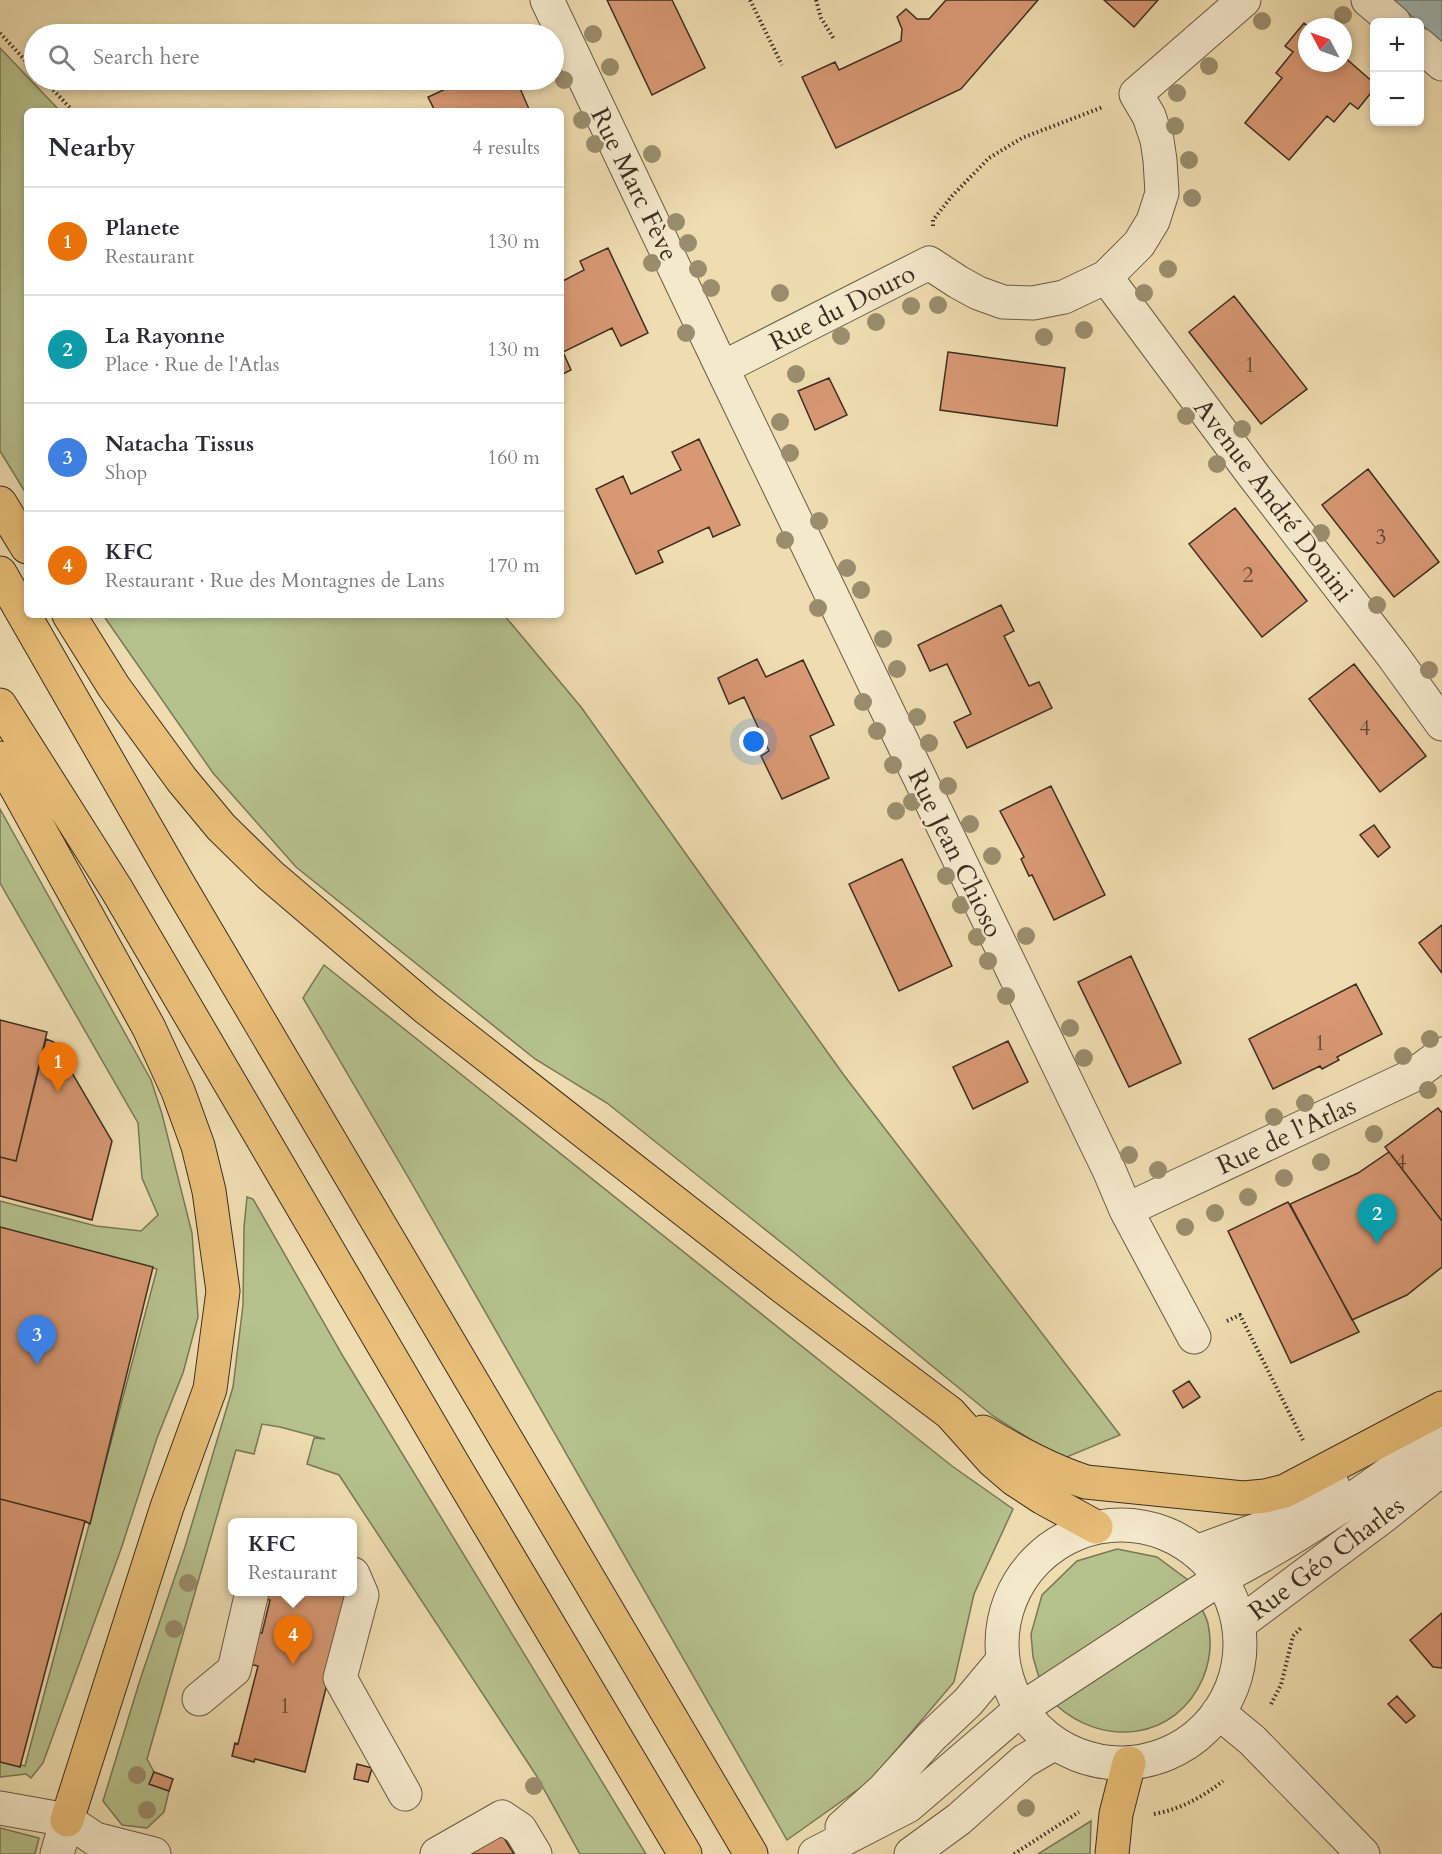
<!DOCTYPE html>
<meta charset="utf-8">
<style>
body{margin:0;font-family:Cardo,serif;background:#f2f2f3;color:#2b2b33}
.controls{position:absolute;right:18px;top:18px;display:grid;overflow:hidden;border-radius:9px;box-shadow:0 3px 9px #0003}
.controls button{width:54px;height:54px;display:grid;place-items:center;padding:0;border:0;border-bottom:2px solid #e1e1e2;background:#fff;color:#2b2b33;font:30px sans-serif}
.compass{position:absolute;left:1298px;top:18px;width:54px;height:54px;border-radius:50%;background:#fff;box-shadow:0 3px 9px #0003;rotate:311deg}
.you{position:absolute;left:754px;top:742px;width:21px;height:21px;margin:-15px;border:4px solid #fff;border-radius:50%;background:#1a73e8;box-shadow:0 0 0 9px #1a73e833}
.badge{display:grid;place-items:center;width:39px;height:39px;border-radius:50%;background:#ea580c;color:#fff;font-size:20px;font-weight:700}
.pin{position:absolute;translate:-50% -50px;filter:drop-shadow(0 2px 3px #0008)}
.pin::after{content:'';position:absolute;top:32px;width:21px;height:18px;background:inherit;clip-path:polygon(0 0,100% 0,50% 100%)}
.popup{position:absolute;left:228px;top:1518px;width:129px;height:78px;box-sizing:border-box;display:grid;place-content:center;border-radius:9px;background:#fff;filter:drop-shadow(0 2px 4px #0005);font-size:20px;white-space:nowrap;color:#7c7c81}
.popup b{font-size:22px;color:#2b2b33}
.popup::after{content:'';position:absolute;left:50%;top:100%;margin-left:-12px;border:12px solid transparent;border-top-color:#fff}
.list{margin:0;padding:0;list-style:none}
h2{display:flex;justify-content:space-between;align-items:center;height:78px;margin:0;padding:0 24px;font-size:26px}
h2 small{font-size:20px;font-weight:400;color:#7c7c81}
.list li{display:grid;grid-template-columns:39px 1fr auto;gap:18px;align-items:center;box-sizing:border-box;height:108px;padding:0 24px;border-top:2px solid #e1e1e2}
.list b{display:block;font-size:22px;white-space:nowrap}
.list p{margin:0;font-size:20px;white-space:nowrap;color:#7c7c81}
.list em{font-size:20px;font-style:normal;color:#7c7c81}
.icon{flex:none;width:33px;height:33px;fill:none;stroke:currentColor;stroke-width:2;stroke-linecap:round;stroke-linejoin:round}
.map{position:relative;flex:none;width:1442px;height:1854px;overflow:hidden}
.search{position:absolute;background:#fff;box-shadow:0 3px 9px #0003;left:24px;top:24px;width:540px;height:66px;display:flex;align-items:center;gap:15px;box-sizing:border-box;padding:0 21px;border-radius:33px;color:#7c7c81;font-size:22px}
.panel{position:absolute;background:#fff;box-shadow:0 3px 9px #0003;left:24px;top:108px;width:540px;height:510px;border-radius:9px}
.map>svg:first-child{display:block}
.green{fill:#b6c28e;stroke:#797857;stroke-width:1.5}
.water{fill:#a0b8b8;stroke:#78817b;stroke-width:1.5}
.building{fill:#d79873;stroke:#3c2e20;stroke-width:1.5}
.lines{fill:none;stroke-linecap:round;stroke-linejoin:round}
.minor-casing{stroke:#695a44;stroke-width:35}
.highway-casing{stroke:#3c2e20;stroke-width:35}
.path{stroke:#3c2e20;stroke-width:4;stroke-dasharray:1.5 3;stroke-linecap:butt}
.minor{stroke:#f5e9cc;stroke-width:33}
.highway{stroke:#e8be78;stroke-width:33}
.tree{fill:#9a8d6d}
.labels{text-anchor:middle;stroke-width:5;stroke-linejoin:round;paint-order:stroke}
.number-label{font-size:22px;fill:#634835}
.street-label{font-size:26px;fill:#3c2e20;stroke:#f5e9cc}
</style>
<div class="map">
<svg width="1442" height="1854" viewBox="0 0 1442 1854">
<rect width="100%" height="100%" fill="#efddb1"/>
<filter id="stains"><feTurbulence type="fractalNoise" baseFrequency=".00333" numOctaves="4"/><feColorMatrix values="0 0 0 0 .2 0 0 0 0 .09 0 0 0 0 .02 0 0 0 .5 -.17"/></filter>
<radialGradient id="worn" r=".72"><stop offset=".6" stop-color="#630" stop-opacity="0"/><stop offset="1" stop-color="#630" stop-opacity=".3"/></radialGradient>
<!-- green -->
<path class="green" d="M0,48L60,111H27V495L0,451Z
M103,615H504L581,707L843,1074L1120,1435L1062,1459L993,1416L797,1255L607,1103L535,1059L296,867L213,773Z
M0,809L151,1080L162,1114L192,1233L198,1317L183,1373L157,1438L121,1549L43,1763L31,1778L26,1774L0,1777V1760L25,1766L157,1269L0,1228V1201L96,1226L141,1231L158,1215L142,1178L138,1123L0,883Z
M324,965L952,1466L1013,1509L974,1594L954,1682L870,1781L787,1840L411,1182L303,998Z
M247,1197L253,1199L344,1358L646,1854H580L536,1775L339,1475L307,1464L314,1438L325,1439L280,1427L262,1424L254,1454L236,1450L147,1759L154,1772L149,1784L169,1791L164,1812L147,1828L122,1825L103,1801L140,1680L185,1547L233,1387L243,1305L244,1227Z
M1117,1549L1157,1557L1188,1580L1040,1681L1033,1657L1031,1634L1042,1595L1077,1561Z
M1201,1607C1203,1612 1207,1618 1208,1624C1212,1642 1210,1661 1203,1678C1176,1741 1102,1748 1055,1704Z
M1091,1821L1090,1854H1038Z
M0,1828L39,1838L35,1854H0Z"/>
<!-- water -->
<path class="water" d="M1393,0H1442V42Z"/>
<!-- building -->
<path class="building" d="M607,0H672L705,68L652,95Z
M946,0H1038L961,89L836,148L802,77L835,62L839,70L901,41L902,29L897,17L906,9L917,19H929Z
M1104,0H1158L1134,27Z
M1304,23L1309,27H1307V63H1343V56L1374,83V89L1358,109L1350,103L1334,122L1327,116L1289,160L1245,123L1282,78L1276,73L1293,52L1285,46Z
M465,80H527L528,82L519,86L529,109L527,111H435L428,97Z
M608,248L648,333L621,346L612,328L563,352L571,370L561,375V282L584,270L580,261Z
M1234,296L1307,389L1261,424L1189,332Z
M948,352L1065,368L1057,426L940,410Z
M829,378L847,415L815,430L798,391Z
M699,439L740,525L713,537L709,527L658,551L663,562L636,574L596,489L623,476L631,494L681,470L672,452Z
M1368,469L1439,562L1394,597L1322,505Z
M1235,508L1307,601L1262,637L1189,544Z
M1001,605L1014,631L1004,636L1029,686L1039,682L1052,708L967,748L954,722L971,714L947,664L930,671L918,645Z
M757,659L766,677L803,660L834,725L810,736L829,778L782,799L761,756L769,751L744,697L729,704L718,678Z
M1354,664L1426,756L1380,792L1309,699Z
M1051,786L1105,895L1054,920L1032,875L1029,876L1021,859L1024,857L1000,811Z
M1374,825L1390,847L1378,857L1360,835Z
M902,859L952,966L899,991L849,884Z
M1442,925V973L1419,943Z
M1131,956L1181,1063L1129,1087L1078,982Z
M1356,984L1382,1034L1337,1057L1339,1060L1322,1069L1320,1066L1273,1089L1249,1039Z
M0,1020L47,1032L16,1161L0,1157Z
M46,1039L54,1042L112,1141L92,1220L0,1196V1157L16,1161Z
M1008,1041L1028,1082L973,1109L953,1067Z
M1438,1108L1442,1113V1221L1385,1147Z
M1389,1152L1442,1221V1267L1407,1295L1352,1320L1290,1204L1358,1173Z
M1288,1202L1359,1332L1291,1363L1228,1231Z
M0,1227L153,1267L90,1524L85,1521L0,1499Z
M1189,1381L1200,1397L1183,1408L1173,1391Z
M0,1499L85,1521L20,1767L0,1762Z
M266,1592H350L305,1772L255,1759L254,1762L232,1756L235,1743L238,1744L258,1666L249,1664L256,1631L262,1633L270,1600L264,1599Z
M1442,1613V1668L1433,1667L1410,1640Z
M1397,1696L1415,1716L1406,1723L1388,1704Z
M357,1764L372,1768L368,1782L354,1779Z
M154,1772L173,1779L169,1791L149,1784Z
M501,1833L514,1854H465Z"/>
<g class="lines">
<defs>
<path id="minor" d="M547,0L722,368L1109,1170L1126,1210L1194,1337
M1368,0L1394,22
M1420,45L1442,64
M1106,277L1254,476L1393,656L1442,724
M722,368L929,263L958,282L978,293L1003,302L1033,303L1064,297L1106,277L1139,244L1153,221L1162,193L1160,160L1157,140L1149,116L1136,94L1244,0
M1126,1210L1412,1076L1442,1054
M1002 1644a119 119 0 1 1 238 0a119 119 0 1 1-238 0Z
M1196,1552L1259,1529L1333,1486
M353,1574L362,1595L340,1678L405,1794
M1239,1624L1385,1515L1442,1469
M199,1699L234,1670L252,1592
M1218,1712L1252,1740L1363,1854
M0,1808L67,1820L95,1839L154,1854
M842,1827L883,1790L931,1737L968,1702L1003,1660
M57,1854L67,1820
M437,1854L502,1817L520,1829L535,1854
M815,1854L908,1806L1021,1709L1221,1578C1299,1538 1373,1487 1442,1433
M911,1854L959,1819L1024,1761L1055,1743"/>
<path id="highway" d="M0,503L27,547
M0,573L179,885L751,1854
M69,615L114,687L182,780L221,827L270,875L426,1008L783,1287L950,1413L993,1461L1014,1479L1043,1498L1096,1527
M0,705L117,890L456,1469L685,1854
M0,758L149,1028L178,1091L198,1146L209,1191L223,1291L210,1389L167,1507L67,1820
M983,1432C1017,1452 1049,1470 1086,1482L1243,1498L1265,1496L1285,1491L1442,1408
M1112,1854L1116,1814L1129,1763"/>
</defs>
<!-- minor casing -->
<use href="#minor" class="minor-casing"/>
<!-- highway casing -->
<use href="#highway" class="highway-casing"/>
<!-- path -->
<path class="path" d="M750,0L782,65
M816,0L821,18L834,39
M0,33L34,70
M44,80L73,111
M933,226V220L952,196L989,158L1022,138L1103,107
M1227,1321L1240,1315L1303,1440
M1271,1704L1281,1685L1293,1636L1302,1627
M1154,1814C1181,1809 1201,1798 1223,1781
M1014,1854L1079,1812"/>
<!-- minor -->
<use href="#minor" class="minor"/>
<!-- highway -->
<use href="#highway" class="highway"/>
</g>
<!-- trees -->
<g class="tree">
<circle cx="1343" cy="15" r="9"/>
<circle cx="1262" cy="21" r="9"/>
<circle cx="593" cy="34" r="9"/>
<circle cx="1209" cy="66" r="9"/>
<circle cx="610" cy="67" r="9"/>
<circle cx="564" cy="80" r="9"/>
<circle cx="1177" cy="93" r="9"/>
<circle cx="582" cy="120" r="9"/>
<circle cx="1175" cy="126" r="9"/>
<circle cx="595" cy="144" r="9"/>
<circle cx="652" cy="154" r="9"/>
<circle cx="1189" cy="160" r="9"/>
<circle cx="1192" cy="198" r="9"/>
<circle cx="676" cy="222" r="9"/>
<circle cx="688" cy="243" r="9"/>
<circle cx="652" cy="263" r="9"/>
<circle cx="698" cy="269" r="9"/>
<circle cx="1168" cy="269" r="9"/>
<circle cx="711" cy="288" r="9"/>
<circle cx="780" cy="293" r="9"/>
<circle cx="1144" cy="293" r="9"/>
<circle cx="938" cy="305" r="9"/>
<circle cx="911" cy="306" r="9"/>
<circle cx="876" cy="322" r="9"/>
<circle cx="1084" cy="330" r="9"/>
<circle cx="686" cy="333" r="9"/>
<circle cx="841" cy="336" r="9"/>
<circle cx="1044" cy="337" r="9"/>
<circle cx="796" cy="374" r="9"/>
<circle cx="1186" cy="416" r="9"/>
<circle cx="780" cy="422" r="9"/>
<circle cx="1242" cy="429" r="9"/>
<circle cx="790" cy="453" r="9"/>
<circle cx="1217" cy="464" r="9"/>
<circle cx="819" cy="521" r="9"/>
<circle cx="1321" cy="533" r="9"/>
<circle cx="785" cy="540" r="9"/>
<circle cx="847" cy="568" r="9"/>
<circle cx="861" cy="590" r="9"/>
<circle cx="1377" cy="605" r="9"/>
<circle cx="818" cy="608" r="9"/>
<circle cx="883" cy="639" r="9"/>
<circle cx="897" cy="669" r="9"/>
<circle cx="1429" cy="670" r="9"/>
<circle cx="863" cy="702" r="9"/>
<circle cx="917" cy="717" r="9"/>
<circle cx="877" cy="731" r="9"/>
<circle cx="929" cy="743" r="9"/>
<circle cx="893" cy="765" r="9"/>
<circle cx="948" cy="786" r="9"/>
<circle cx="912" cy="802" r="9"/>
<circle cx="896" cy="811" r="9"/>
<circle cx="970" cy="824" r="9"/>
<circle cx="992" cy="856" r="9"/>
<circle cx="946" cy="876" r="9"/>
<circle cx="961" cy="905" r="9"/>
<circle cx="1026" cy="936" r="9"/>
<circle cx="977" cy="937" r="9"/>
<circle cx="988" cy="961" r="9"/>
<circle cx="1006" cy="996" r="9"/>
<circle cx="1070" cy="1028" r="9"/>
<circle cx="1430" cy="1039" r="9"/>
<circle cx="1403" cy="1056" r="9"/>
<circle cx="1084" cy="1058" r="9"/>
<circle cx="1428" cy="1090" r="9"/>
<circle cx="1305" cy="1103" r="9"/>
<circle cx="1274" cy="1117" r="9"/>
<circle cx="1374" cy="1134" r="9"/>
<circle cx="1129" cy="1155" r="9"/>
<circle cx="1321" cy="1162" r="9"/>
<circle cx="1158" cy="1170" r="9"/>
<circle cx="1284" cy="1178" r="9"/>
<circle cx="1248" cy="1197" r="9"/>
<circle cx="1215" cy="1213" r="9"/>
<circle cx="1185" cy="1227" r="9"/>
<circle cx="188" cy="1583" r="9"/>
<circle cx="174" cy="1629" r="9"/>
<circle cx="137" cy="1775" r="9"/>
<circle cx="534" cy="1786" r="9"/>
<circle cx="1026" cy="1808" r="9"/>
<circle cx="147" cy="1810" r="9"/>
</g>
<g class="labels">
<!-- number labels -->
<g class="number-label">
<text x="1250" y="372">1</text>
<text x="1381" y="544">3</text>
<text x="1248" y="582">2</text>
<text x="1365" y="735">4</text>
<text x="1320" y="1050">1</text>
<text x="1401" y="1169">4</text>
<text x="285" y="1713">1</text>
</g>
<!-- street labels -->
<g class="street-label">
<text transform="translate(635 184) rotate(64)" y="9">Rue Marc Fève</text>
<text transform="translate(842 307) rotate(-27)" y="9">Rue du Douro</text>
<text transform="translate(1274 500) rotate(53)" y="9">Avenue André Donini</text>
<text transform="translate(956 853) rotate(64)" y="9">Rue Jean Chioso</text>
<text transform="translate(1286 1135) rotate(-25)" y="9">Rue de l'Atlas</text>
<text transform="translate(1326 1558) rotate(-37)" y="9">Rue Géo Charles</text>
</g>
</g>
<rect width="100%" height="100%" filter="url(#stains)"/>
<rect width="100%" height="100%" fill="url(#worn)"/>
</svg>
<div class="controls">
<button>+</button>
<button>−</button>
</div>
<svg class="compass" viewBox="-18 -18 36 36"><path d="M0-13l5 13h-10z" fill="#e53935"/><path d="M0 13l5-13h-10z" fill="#7c7c81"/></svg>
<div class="you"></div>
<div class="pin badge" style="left:58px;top:1092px;background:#e8710a">1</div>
<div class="pin badge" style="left:1377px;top:1244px;background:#0f9aa8">2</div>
<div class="pin badge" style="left:37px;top:1365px;background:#3f7fe0">3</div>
<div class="pin badge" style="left:293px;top:1665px;background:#e8710a">4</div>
<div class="popup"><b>KFC</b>Restaurant</div>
<div class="search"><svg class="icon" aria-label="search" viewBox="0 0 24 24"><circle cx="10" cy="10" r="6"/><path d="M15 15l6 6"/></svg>Search here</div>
<section class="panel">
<h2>Nearby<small>4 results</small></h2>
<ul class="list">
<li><span class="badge" style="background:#e8710a">1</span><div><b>Planete</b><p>Restaurant</p></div><em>130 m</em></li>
<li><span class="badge" style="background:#0f9aa8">2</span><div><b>La Rayonne</b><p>Place · Rue de l'Atlas</p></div><em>130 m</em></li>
<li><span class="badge" style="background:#3f7fe0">3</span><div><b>Natacha Tissus</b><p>Shop</p></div><em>160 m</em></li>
<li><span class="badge" style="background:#e8710a">4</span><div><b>KFC</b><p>Restaurant · Rue des Montagnes de Lans</p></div><em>170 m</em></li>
</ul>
</section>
</div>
